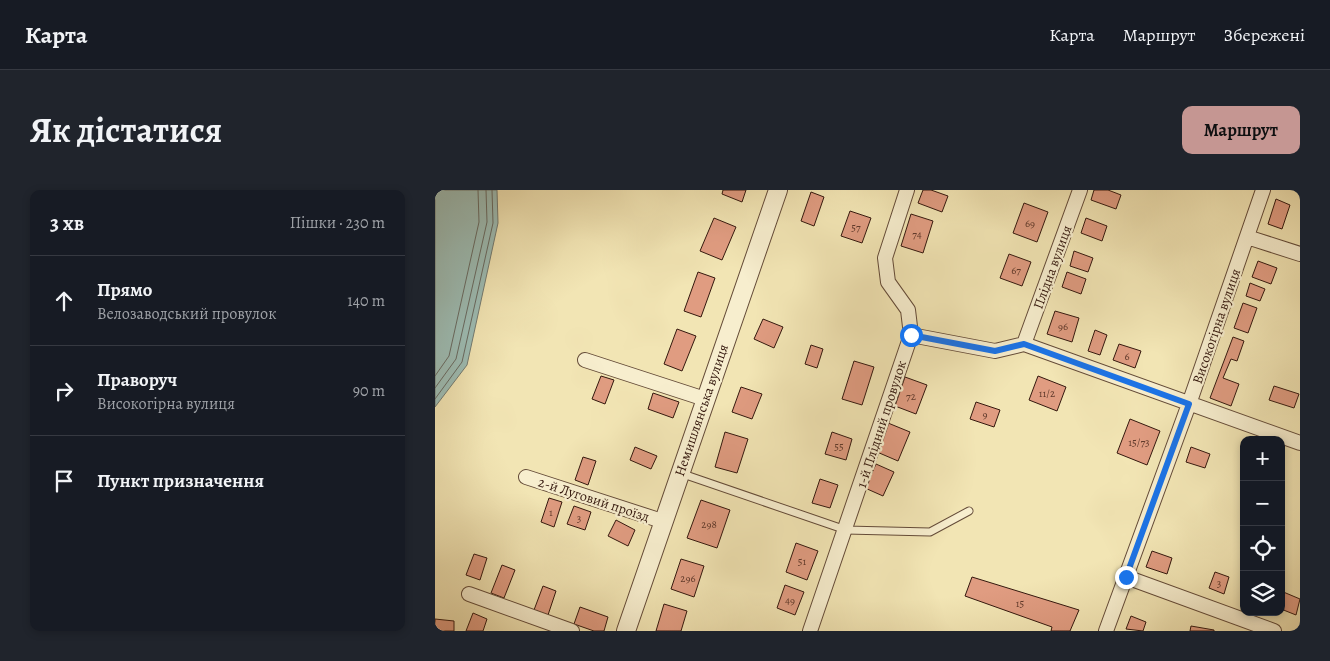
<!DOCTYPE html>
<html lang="uk">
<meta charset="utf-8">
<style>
body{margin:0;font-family:Alegreya,serif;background:#20242c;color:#f1f3f6}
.controls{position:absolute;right:15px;bottom:15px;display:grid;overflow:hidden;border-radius:10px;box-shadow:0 2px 8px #0003}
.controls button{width:45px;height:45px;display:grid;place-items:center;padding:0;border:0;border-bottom:1px solid #363941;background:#171b24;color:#f1f3f6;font:25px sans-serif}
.stop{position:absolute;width:15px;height:15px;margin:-11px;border:4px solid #1a73e8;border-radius:50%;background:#fff}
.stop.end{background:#1a73e8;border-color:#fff;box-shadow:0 1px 5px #0008}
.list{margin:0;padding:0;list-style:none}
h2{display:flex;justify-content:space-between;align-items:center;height:65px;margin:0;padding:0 20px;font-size:21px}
h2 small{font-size:16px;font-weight:400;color:#9ea1a6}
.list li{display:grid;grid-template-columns:32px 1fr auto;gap:15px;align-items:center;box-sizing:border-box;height:90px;padding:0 20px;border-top:1px solid #363941}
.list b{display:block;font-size:19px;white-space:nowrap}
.list p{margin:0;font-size:16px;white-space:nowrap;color:#9ea1a6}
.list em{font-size:16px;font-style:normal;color:#9ea1a6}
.icon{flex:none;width:28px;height:28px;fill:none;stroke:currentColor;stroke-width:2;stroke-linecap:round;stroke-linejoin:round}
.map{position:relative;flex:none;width:865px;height:441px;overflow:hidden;border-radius:10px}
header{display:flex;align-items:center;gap:30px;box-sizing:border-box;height:70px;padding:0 25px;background:#171b24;border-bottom:1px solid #363941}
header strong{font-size:24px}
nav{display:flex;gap:28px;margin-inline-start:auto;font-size:18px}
.intro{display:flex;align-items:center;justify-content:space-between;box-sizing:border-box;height:120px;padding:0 30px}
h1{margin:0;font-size:35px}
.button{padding:12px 22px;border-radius:10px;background:#c59692;color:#111;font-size:18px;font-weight:700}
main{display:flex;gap:30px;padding:0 30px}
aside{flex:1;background:#171b24;border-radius:10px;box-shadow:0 2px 8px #0003}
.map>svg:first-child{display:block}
.water{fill:#9dbdb5;stroke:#737b72}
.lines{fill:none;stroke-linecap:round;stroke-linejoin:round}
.shore{stroke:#686a62;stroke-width:1}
.building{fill:#e09c81;stroke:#34180e}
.service-casing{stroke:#644b38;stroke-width:9}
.minor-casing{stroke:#644b38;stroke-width:16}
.tertiary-casing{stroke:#644b38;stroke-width:20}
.service{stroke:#f7eece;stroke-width:7}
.minor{stroke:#f7eece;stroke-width:14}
.tertiary{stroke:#f7eece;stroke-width:18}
.route{stroke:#1a73e8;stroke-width:6}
.labels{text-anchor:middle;stroke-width:4.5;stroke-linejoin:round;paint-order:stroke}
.number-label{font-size:11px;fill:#5f392b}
.street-label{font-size:14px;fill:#34180e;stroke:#f7eece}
</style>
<header>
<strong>Карта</strong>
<nav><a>Карта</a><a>Маршрут</a><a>Збережені</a></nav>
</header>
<div class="intro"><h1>Як дістатися</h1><a class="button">Маршрут</a></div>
<main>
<aside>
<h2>3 хв<small>Пішки · 230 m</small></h2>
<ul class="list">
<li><svg class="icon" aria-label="ahead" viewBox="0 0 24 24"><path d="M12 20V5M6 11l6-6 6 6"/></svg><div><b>Прямо</b><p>Велозаводський провулок</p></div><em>140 m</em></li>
<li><svg class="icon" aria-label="right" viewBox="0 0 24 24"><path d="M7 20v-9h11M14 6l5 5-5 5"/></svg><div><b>Праворуч</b><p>Високогірна вулиця</p></div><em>90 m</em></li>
<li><svg class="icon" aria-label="arrive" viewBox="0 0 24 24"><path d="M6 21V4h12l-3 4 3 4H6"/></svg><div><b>Пункт призначення</b></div></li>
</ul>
</aside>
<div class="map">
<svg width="865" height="441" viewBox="0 0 865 441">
<rect width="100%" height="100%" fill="#f2e5b4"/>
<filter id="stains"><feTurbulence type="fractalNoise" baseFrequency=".004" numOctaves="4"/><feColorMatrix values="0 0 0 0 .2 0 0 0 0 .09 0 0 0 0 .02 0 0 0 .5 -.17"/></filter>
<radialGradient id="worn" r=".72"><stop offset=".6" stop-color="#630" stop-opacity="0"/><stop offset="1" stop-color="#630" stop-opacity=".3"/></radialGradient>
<!-- water -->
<path class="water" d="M0,0H62L63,33L32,175L0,217Z"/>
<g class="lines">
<!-- shore -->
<path class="shore" d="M0,186L14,166L44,32L43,0
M0,198L21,169L52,32L51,0
M0,209L27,172L58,33L57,0"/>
</g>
<!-- building -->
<path class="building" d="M288,0H311L307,12L287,4Z
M488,0H496L513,6L507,22L483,13Z
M659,0H673L686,5L681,19L656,10Z
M376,2L389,7L379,36L366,31Z
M841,9L855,15L847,39L833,34Z
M589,13L613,22L602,52L578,43Z
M415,21L436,28L427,53L406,46Z
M476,24L498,31L488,63L466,56Z
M279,28L301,37L287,70L265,61Z
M651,28L672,36L667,51L646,43Z
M639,61L658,68L653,82L635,76Z
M574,64L596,72L587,96L565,88Z
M823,71L842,78L836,94L817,87Z
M263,82L280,88L266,127L249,121Z
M632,82L651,89L646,104L627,97Z
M815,93L830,99L825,111L811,106Z
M808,113L822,118L813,143L799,138Z
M620,121L644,128L637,152L612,144Z
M328,129L348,137L339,158L319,149Z
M242,139L261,146L247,181L229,174Z
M660,140L672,145L665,165L653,161Z
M798,147L809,151L802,171L796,169L788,188L804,194L796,216L775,208Z
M684,154L706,161L700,178L678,170Z
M376,155L388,159L382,178L370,174Z
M419,171L439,177L427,215L407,209Z
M166,186L179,190L170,214L157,209Z
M603,186L631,197L622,221L594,210Z
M470,187L492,195L481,224L460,216Z
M839,196L864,204L859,218L834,210Z
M306,197L327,204L317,229L297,222Z
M218,203L244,212L238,228L213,219Z
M541,212L565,220L559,237L535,229Z
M695,229L725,241L712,275L682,263Z
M453,233L475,242L463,271L442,262Z
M290,242L313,249L302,283L280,277Z
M397,242L417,249L411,270L390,264Z
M200,257L222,266L216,279L195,270Z
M756,257L775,264L770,278L751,272Z
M148,267L161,271L153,295L140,290Z
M441,274L459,282L448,306L430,298Z
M385,289L403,295L395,318L377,313Z
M114,308L127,312L119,337L106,332Z
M266,310L295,320L282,358L252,348Z
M139,316L156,322L150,340L132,334Z
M181,330L200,340L193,356L173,346Z
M361,353L383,361L372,390L351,382Z
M717,361L737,368L732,384L711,377Z
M39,364L52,368L45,390L31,385Z
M246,369L269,376L259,407L236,399Z
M67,375L80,380L69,408L56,403Z
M780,382L794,387L789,404L774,398Z
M537,387L644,420L635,441H616L617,437L530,406Z
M350,395L369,402L360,425L342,418Z
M108,396L121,401L113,425L99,420Z
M846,401L865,409L861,425L846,419Z
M229,414L252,421L246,441H221Z
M145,417L173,427L169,441H159L139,434Z
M38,423L52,429L48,441H31Z
M696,426L711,432L708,441L691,439Z
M0,429L19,431V441H0Z
M756,436L779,440V441H755Z"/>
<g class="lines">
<defs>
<path id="service" d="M245,283L411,340L495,342L534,321"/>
<path id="minor" d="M812,47L865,64
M476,145L560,161L589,154L865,253
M589,154L645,0
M150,170L270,209
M91,287L227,331
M691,387L839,441
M34,404L137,441
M375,441L476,145L473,120L453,92L450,68L472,0
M671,441L754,214L828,0"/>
<path id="tertiary" d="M191,441L343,0"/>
</defs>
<!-- service casing -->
<use href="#service" class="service-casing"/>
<!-- minor casing -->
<use href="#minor" class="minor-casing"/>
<!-- tertiary casing -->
<use href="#tertiary" class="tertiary-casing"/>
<!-- service -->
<use href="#service" class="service"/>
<!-- minor -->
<use href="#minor" class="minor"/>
<!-- tertiary -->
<use href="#tertiary" class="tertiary"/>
</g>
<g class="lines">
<!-- route -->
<path class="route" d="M476,145L560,161L589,154L754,214L691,387"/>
</g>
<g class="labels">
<!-- number labels -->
<g class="number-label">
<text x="595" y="37">69</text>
<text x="421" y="41">57</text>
<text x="482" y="48">74</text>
<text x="581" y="84">67</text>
<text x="628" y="140">96</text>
<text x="692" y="170">6</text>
<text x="612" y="207">11/2</text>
<text x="476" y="210">72</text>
<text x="550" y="228">9</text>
<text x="704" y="256">15/73</text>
<text x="404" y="260">55</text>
<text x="116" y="326">1</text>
<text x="144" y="332">3</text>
<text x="274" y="338">298</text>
<text x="367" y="375">51</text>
<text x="253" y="392">296</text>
<text x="784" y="397">3</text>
<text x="355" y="414">49</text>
<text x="585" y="417">15</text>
</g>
<!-- street labels -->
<g class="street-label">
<text transform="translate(617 77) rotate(-70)" y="5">Плідна вулиця</text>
<text transform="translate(781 136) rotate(-71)" y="5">Високогірна вулиця</text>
<text transform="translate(266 220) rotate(-71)" y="5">Немишлянська вулиця</text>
<text transform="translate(446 234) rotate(-72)" y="5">1-й Плідний провулок</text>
<text transform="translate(159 309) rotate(18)" y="5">2-й Луговий проїзд</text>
</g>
</g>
<rect width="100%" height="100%" filter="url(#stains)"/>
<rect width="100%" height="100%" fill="url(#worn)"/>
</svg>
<div class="controls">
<button>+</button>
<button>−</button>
<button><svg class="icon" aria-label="locate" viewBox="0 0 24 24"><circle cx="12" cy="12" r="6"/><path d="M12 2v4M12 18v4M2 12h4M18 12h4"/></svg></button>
<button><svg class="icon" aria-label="layers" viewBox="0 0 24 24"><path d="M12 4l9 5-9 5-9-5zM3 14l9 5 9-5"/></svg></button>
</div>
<div class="stop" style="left:476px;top:145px"></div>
<div class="stop end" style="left:691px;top:387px"></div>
</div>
</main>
